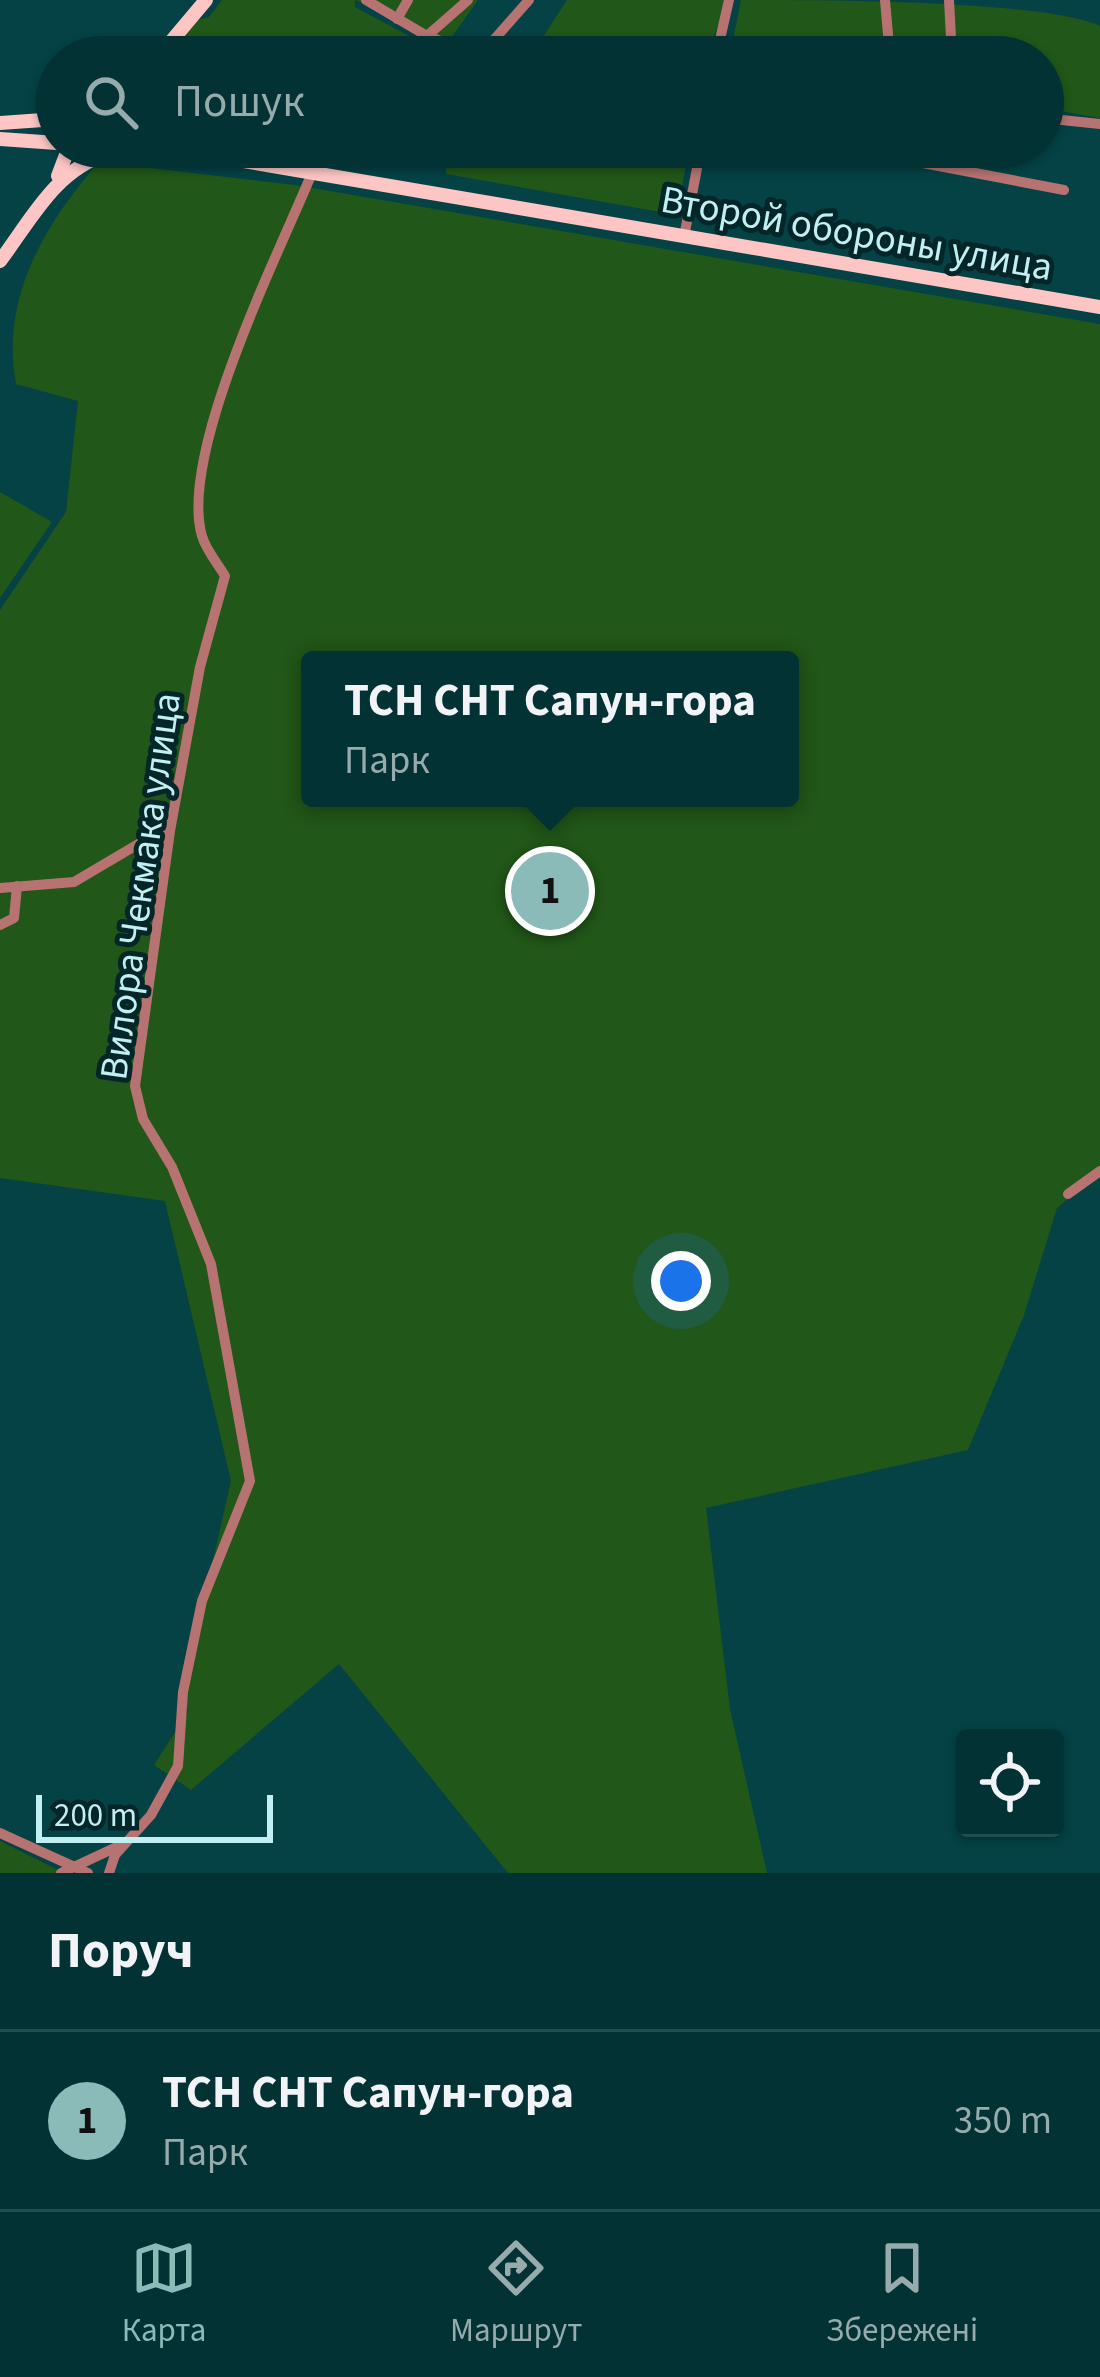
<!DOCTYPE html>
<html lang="uk">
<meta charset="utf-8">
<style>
body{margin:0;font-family:"Source Sans 3",sans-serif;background:#113e40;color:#f1f3f6}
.controls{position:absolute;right:36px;bottom:36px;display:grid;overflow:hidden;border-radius:12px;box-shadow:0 3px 9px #0004}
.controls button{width:108px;height:108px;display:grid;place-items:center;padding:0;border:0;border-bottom:3px solid #244d4f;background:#033234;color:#f1f3f6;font:60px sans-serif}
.scale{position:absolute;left:36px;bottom:30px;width:237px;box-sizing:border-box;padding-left:12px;border:6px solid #c1eff2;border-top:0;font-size:33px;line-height:42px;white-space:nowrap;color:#c1eff2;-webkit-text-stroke:9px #042628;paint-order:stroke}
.you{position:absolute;left:681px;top:1281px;width:42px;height:42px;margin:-30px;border:9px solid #fff;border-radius:50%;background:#1a73e8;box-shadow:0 0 0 18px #1a73e833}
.badge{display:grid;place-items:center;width:78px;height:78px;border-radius:50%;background:#8bbbb9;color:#111;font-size:39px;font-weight:700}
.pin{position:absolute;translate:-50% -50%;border:6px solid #fff;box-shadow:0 3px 12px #0006}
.popup{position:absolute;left:301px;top:651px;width:498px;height:156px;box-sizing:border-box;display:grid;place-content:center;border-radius:12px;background:#033234;filter:drop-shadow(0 3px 9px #0005);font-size:39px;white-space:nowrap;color:#97aaac}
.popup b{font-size:45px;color:#f1f3f6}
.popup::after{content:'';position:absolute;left:50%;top:100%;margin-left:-24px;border:24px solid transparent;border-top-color:#033234}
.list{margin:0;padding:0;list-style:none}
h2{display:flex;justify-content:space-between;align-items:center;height:156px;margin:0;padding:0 48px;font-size:51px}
h2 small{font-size:39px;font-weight:400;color:#97aaac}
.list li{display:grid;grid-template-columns:78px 1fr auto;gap:36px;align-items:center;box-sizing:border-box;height:180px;padding:0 48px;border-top:3px solid #244d4f}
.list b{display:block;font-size:45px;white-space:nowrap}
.list p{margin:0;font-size:39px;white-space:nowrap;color:#97aaac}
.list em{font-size:39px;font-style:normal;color:#97aaac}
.icon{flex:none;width:66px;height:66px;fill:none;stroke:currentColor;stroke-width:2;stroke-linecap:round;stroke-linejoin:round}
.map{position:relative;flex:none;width:1100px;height:1873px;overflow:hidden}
.search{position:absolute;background:#033234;box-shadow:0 3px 9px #0004;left:36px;right:36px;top:36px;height:132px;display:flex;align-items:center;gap:30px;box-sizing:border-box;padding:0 42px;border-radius:66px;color:#97aaac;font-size:45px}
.sheet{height:336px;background:#033234}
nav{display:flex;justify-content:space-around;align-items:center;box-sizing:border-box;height:168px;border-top:3px solid #244d4f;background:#033234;font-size:33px;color:#97aaac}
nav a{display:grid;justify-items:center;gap:6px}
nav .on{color:#8bbbb9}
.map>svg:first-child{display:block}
.green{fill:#215718;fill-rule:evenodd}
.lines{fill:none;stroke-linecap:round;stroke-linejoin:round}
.minor{stroke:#b67372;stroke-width:10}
.major{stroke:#fdc6c4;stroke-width:14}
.labels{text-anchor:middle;stroke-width:10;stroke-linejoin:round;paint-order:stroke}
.street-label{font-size:39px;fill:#c1eff2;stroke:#042628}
</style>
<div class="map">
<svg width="1100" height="1873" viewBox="0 0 1100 1873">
<rect width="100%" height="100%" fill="#044245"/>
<!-- green -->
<path class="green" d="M222,0H355V7L446,56L534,51L567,0H728L706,57H163L194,21L209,17Z
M356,0H478L444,48Z
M741,0C821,0 1043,0 1100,26V118L1043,108V57L730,55Z
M447,147H689L677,215L446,174Z
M99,162L295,185L1100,324V1171L1057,1208L1024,1315L968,1450L706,1508L730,1709L767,1873H508L339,1664L191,1790L154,1765L188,1712L183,1692L231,1481L165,1201L0,1178V610L66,512L78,401L16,384C0,297 45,224 99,162ZM310,660H790V798H310Z
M0,492L52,522L0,598Z
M0,1841L64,1873H0Z"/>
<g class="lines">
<!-- minor -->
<path class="minor" d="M366,0L427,36L457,47L571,57
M885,0L890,57
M949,0L952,57
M397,19L408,0
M427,36L468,0
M484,51L529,0
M716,57L729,0
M1043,118L1100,124
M839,147L1064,190
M684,237L701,147
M0,888L74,882L162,830L170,831
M0,925L14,918L17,886
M1068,1194L1100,1171
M0,1833L88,1873
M61,1873L123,1844
M109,1873L115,1855L151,1815L178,1766L183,1692L202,1601L250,1481L211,1264L172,1167L143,1119L135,1086L170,831L200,667L225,576C218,564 206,550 202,536C178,454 279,253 312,173"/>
<!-- major -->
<path class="major" d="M158,57L206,0
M0,123L57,119
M0,139L57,143
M79,147L111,154L146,147
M161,147L1100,307
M58,176L69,147
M0,261C31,220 55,170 107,154"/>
</g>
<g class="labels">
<!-- street labels -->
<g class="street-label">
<text transform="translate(857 232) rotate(10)" y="14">Второй обороны улица</text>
<text transform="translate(139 886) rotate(-82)" y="14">Вилора Чекмака улица</text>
</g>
</g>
</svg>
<div class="controls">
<button><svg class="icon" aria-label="locate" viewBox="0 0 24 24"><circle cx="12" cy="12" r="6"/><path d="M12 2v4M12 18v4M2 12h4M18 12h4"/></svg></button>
</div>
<div class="scale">200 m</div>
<div class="you"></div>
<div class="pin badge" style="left:550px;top:891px">1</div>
<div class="popup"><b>ТСН СНТ Сапун-гора</b>Парк</div>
<div class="search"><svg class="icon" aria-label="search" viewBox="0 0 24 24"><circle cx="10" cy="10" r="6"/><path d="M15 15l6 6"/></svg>Пошук</div>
</div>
<section class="sheet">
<h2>Поруч<small></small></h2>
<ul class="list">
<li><span class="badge">1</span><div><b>ТСН СНТ Сапун-гора</b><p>Парк</p></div><em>350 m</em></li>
</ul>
</section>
<nav>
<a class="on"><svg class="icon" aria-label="map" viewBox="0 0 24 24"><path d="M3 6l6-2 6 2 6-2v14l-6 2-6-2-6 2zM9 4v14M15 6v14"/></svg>Карта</a>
<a><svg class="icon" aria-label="directions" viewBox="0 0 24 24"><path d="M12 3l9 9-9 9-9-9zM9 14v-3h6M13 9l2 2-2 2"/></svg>Маршрут</a>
<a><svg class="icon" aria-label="saved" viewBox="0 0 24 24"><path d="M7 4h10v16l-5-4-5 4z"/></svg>Збережені</a>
</nav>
